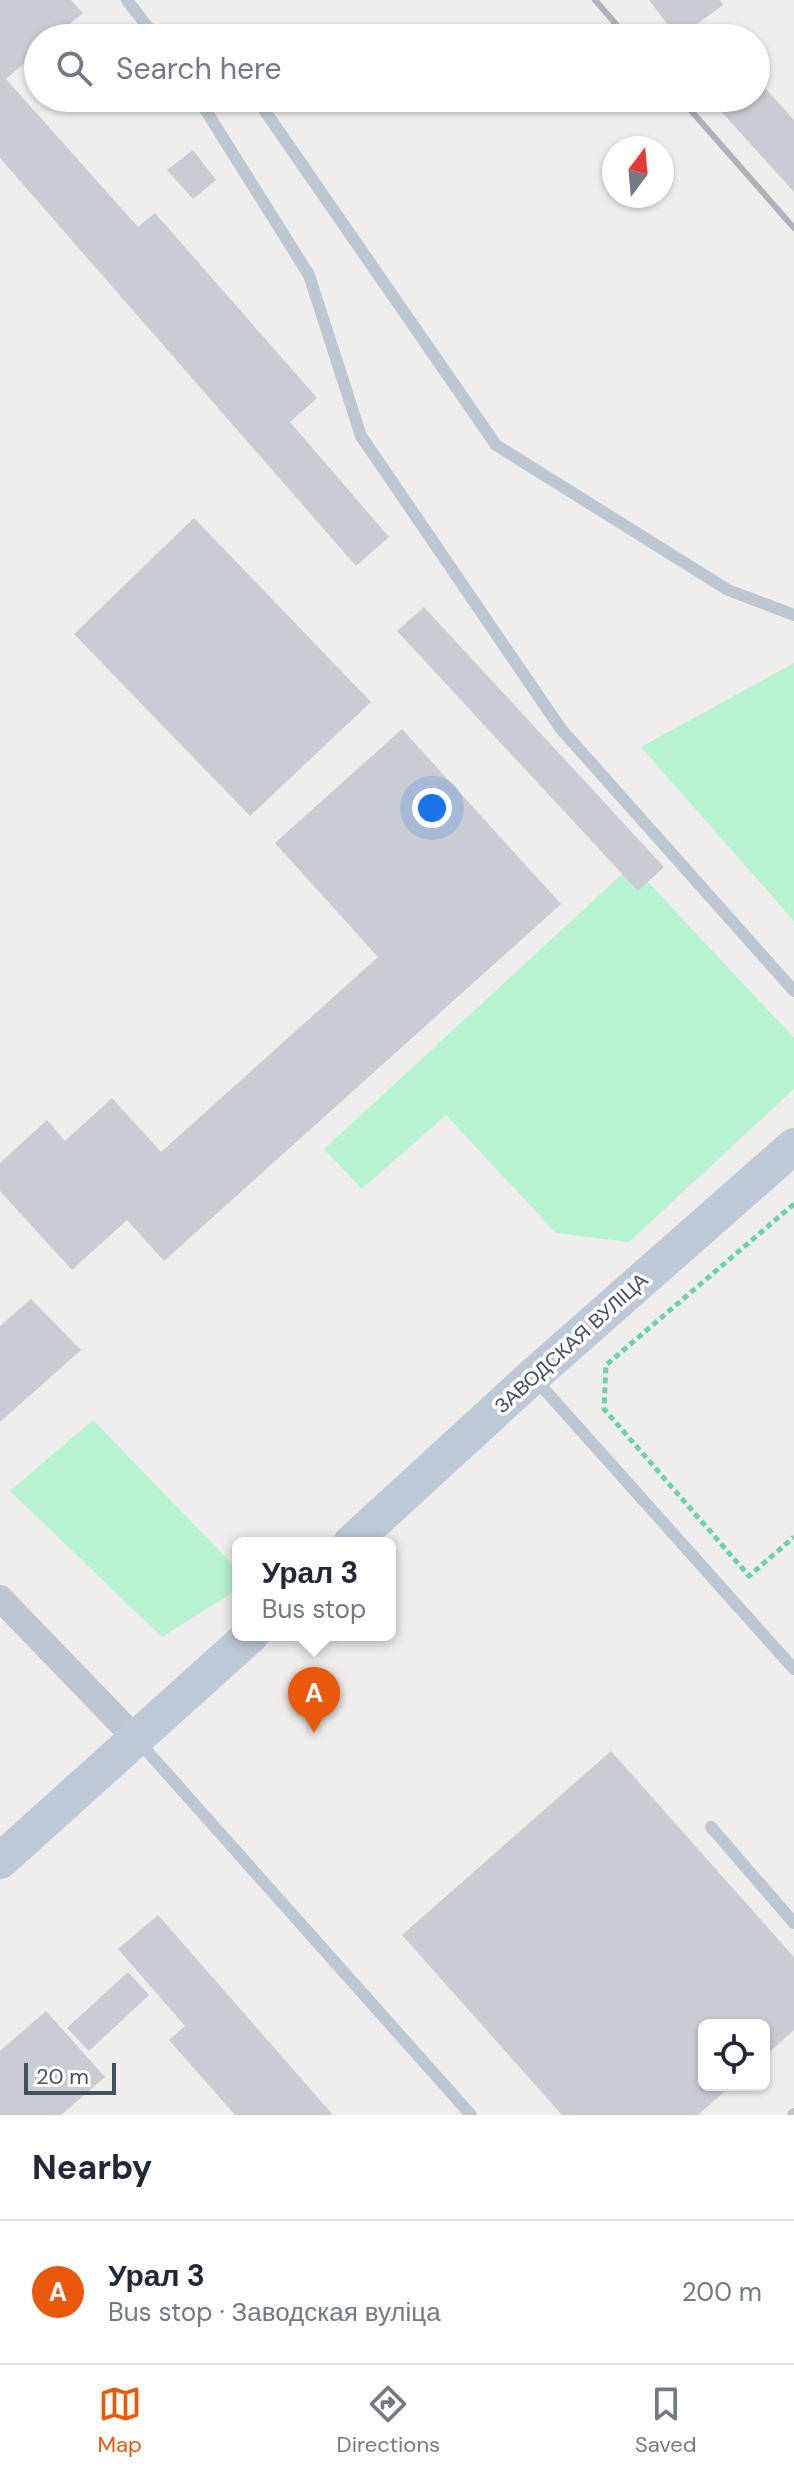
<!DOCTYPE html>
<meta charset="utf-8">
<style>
body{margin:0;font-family:"DM Sans",sans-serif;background:#f6f6f7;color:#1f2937}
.controls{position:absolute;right:24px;bottom:24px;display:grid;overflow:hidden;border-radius:12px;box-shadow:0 2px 6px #0004}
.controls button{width:72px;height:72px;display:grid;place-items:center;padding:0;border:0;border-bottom:2px solid #e0e1e3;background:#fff;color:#1f2937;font:40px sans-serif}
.compass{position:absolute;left:602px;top:136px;width:72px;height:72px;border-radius:50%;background:#fff;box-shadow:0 2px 6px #0004;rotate:16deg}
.scale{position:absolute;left:24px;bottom:20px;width:92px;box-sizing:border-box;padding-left:8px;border:4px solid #44505c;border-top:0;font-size:22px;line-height:28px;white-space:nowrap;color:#44505c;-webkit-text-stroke:6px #fff;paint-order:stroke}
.you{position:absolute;left:432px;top:808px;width:28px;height:28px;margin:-20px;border:6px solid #fff;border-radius:50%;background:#1a73e8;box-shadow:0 0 0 12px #1a73e833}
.badge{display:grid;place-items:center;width:52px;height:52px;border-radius:50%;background:#ea580c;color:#fff;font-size:26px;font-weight:700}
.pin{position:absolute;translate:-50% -66px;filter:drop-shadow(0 2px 4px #0008)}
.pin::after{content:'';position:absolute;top:42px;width:28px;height:24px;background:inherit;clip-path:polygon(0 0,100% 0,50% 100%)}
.popup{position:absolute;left:232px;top:1537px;width:164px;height:104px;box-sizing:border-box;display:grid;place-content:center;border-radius:12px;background:#fff;filter:drop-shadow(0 2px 6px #0005);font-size:26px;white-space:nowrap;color:#747a83}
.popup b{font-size:30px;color:#1f2937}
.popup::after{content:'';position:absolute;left:50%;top:100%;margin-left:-16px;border:16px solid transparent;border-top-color:#fff}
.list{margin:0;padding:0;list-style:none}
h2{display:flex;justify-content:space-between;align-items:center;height:104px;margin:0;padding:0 32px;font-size:34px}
h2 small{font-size:26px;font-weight:400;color:#747a83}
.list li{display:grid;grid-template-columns:52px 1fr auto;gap:24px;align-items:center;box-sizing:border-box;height:144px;padding:0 32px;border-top:2px solid #e0e1e3}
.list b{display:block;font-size:30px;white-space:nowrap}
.list p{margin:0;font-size:26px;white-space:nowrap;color:#747a83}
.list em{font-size:26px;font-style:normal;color:#747a83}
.icon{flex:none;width:44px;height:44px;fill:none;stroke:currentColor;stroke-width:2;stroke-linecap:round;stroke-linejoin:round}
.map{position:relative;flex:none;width:794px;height:2115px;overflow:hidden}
.search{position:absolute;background:#fff;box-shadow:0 2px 6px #0004;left:24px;right:24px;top:24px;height:88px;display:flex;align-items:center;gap:20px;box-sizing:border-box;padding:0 28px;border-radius:44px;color:#747a83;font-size:30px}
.sheet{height:248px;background:#fff}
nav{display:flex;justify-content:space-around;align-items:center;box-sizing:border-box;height:112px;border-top:2px solid #e0e1e3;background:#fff;font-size:22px;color:#747a83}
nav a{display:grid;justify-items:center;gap:4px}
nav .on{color:#ea580c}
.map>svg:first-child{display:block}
.green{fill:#b7f2d1}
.building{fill:#c9ccd3}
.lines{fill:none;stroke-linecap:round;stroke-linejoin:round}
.path{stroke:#6dd3a6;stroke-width:5;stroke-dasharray:6 4;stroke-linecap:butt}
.lane{stroke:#bdc7d1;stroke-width:12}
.street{stroke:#bdc7d1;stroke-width:26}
.secondary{stroke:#bec9d8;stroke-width:36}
.rail{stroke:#afb2b9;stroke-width:6}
.labels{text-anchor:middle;stroke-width:7;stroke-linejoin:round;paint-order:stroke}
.street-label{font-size:20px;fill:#44505c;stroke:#fff}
</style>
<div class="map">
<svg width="794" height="2115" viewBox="0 0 794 2115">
<rect width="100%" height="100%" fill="#f0eded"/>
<!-- green -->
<path class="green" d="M794,663V921L641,747Z
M632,865L794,1038V1089L629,1242L556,1233L446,1115L362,1189L324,1149Z
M93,1420L238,1570V1589L162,1637L10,1491Z"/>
<!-- building -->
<path class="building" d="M0,0H71L83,13L53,38H38V51L6,79L138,227L155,213L317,398L290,422L389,537L356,566L0,158Z
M649,0H720L723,5L678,38Z
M756,78L794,120V192L709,98H756Z
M193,150L216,180L193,199L167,170Z
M194,518L371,702L250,816L74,634Z
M424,607L664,867L638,891L397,631Z
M402,729L561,904L164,1261L127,1220L72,1270L0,1191V1163L47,1120L65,1141L112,1098L161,1152L378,957L275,843Z
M31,1299L81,1350L0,1422V1326Z
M611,1751L794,1957V2030L764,2057V2025H704V2085H732L698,2115H562L402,1935Z
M158,1915L333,2115H235L169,2040L185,2026L118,1949Z
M128,1972L149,1995L89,2051L67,2028Z
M46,2011L105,2077L61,2115H0V2051Z"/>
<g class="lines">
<!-- path -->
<path class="path" d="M794,1204L606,1365L604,1409L749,1576L794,1537"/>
<!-- lane -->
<path class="lane" d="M127,0L156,38
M198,98L309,275L361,436L561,729L794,991
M256,98L496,445L728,590L794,615
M535,1379L794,1669
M139,1742L471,2115
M711,1827L794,1923
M793,2115L794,2114"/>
<!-- street -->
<path class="street" d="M0,1598L137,1740"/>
<!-- secondary -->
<path class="secondary" d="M351,1543L533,1376L794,1146
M0,1861L251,1635"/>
<!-- rail -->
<path class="rail" d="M595,0L628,38
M680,98L794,228"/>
</g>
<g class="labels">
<!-- street labels -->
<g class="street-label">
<text transform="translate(571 1343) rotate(-42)" y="7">ЗАВОДСКАЯ ВУЛІЦА</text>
</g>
</g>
</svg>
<div class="controls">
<button><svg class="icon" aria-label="locate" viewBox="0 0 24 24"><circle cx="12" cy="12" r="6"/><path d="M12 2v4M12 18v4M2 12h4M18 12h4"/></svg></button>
</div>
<svg class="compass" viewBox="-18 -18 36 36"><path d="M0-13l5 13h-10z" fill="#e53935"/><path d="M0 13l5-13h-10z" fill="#747a83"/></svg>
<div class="scale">20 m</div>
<div class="you"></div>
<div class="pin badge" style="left:314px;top:1733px">A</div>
<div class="popup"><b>Урал 3</b>Bus stop</div>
<div class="search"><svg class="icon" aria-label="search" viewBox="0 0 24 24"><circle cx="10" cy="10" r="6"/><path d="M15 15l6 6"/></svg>Search here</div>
</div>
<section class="sheet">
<h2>Nearby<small></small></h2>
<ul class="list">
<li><span class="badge">A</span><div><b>Урал 3</b><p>Bus stop · Заводская вуліца</p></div><em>200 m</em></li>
</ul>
</section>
<nav>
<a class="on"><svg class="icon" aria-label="map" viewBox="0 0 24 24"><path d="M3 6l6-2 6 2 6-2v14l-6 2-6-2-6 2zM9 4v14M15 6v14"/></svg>Map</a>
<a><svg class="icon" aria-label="directions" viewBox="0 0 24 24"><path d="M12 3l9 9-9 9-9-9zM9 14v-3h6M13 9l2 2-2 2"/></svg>Directions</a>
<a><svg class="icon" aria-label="saved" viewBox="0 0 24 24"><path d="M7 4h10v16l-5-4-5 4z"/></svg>Saved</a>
</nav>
